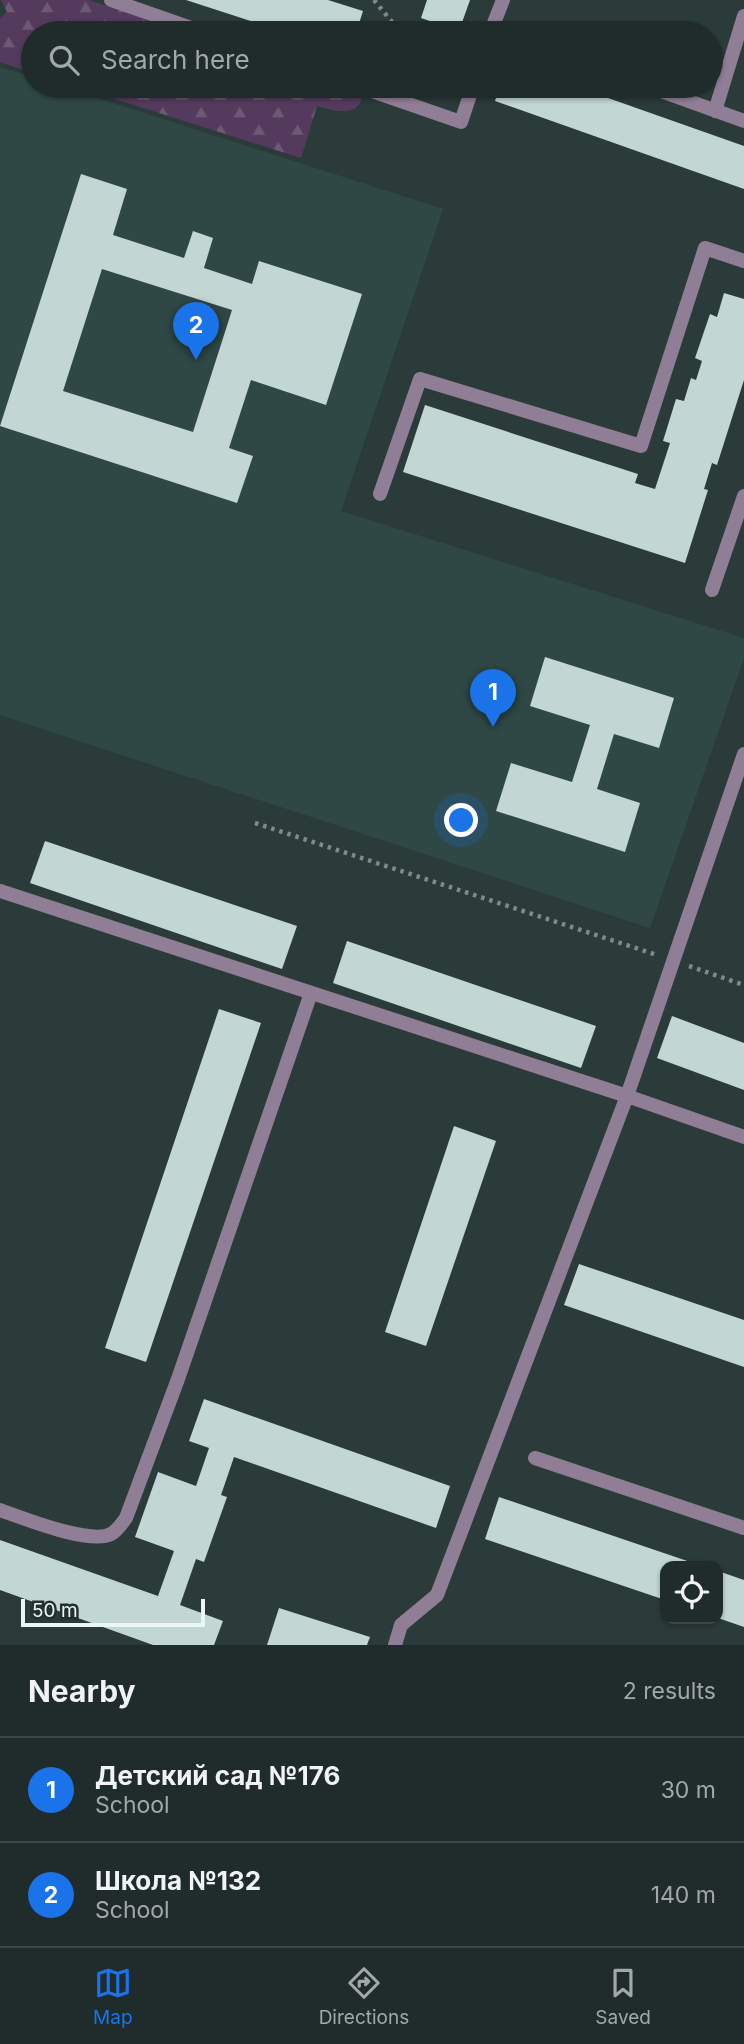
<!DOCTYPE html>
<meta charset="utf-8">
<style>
body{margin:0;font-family:Inter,sans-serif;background:#2d3838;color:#f1f3f6}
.controls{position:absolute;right:21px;bottom:21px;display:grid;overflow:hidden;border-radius:14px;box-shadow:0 2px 5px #0004}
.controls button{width:63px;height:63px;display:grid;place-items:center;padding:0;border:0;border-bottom:2px solid #3d4848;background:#202c2c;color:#f1f3f6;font:35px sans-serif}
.scale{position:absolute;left:21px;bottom:18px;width:184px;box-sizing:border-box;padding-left:7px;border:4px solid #ecf5f5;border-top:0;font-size:19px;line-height:24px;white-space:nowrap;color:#ecf5f5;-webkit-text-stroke:5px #223130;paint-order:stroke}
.you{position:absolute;left:462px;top:821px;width:24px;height:24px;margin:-18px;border:5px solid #fff;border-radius:50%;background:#1a73e8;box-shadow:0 0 0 10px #1a73e833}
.badge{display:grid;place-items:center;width:46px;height:46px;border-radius:50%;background:#1a73e8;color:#fff;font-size:23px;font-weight:700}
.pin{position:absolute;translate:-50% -58px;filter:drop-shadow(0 2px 4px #0008)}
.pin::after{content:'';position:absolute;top:37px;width:24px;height:21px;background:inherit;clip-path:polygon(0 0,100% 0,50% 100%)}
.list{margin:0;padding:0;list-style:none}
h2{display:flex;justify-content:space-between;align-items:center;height:91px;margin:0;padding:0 28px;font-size:30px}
h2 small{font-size:23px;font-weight:400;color:#a2a7a9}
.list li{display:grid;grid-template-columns:46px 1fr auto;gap:21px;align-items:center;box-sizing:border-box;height:105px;padding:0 28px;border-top:2px solid #3d4848}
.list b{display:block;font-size:26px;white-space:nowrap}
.list p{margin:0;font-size:23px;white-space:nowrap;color:#a2a7a9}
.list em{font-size:23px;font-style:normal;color:#a2a7a9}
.icon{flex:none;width:38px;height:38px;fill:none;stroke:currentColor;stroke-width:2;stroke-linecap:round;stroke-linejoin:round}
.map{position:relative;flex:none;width:744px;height:1645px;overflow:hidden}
.search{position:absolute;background:#202c2c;box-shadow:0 2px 5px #0004;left:21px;right:21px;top:21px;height:77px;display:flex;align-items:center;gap:18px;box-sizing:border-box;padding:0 24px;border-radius:38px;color:#a2a7a9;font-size:26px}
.sheet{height:301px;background:#202c2c}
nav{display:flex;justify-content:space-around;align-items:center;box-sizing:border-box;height:98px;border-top:2px solid #3d4848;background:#202c2c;font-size:19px;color:#a2a7a9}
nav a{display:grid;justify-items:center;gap:4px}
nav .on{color:#1a73e8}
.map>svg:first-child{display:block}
.built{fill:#2f4846}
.forest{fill:url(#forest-firs)}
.building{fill:#c2d6d4;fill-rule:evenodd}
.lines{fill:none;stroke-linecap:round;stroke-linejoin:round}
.path{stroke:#7e8b8a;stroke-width:4.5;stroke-dasharray:3.5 5;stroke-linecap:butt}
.service{stroke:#907e97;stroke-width:14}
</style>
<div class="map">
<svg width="744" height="1645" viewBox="0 0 744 1645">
<defs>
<pattern id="forest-firs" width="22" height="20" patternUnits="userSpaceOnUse" patternTransform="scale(1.75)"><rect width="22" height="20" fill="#543b5d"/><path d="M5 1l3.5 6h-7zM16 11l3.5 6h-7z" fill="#6d5875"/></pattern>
</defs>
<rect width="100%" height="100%" fill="#2b3b3a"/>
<!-- built -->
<path class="built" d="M0,67L33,77V86H60L443,209L341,511L744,638V658L650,928L0,715Z"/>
<!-- forest -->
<path class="forest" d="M1,0H89L181,30L180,33H33V73L0,62V18L7,12Z
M74,86H281L308,94L313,86H342L364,93C357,119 337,111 317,106L301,158Z"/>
<!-- building -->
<path class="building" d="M186,0H328L363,11L356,33H287Z
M427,0H470L459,31L421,18Z
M500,86H574L744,146V189L495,101Z
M81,174L127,189L113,235L184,258L193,231L213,238L204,268L252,284L259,261L362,294L326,405L251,380L229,448L253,456L237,503L0,426ZM102,269L232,310L193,432L63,391Z
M724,293L744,299V380L717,465L712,463L704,489L708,490L685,563L403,472L425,405L638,474L635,483L655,489L670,443L663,441L676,399L684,401L691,378L696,380L702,361L695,358L710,314L717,317Z
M545,657L674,698L659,748L614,734L597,789L640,803L625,852L496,811L511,763L572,782L590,725L530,706Z
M45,841L297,926L282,969L30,883Z
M347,941L596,1026L581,1068L333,983Z
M219,1009L261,1023L146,1362L105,1348Z
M672,1016L744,1043V1090L657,1058Z
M454,1126L496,1141L426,1346L385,1332Z
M579,1264L744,1320V1367L564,1305Z
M204,1399L450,1486L436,1528L234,1457L221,1495L227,1497L204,1562L196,1559L180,1605L223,1621L214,1645H153L0,1590V1540L158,1596L174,1551L135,1537L158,1472L196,1486L209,1448L189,1441Z
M499,1497L702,1566H665V1600L485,1539Z
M718,1571L744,1580V1627L718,1618Z
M279,1608L370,1637L367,1645H267Z"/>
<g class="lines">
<!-- path -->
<path class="path" d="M374,0L401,33
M436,86L444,97
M255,823L657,955
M689,966L744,985"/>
<!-- service -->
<path class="service" d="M111,0L206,33
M492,28L503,0
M357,86L461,122L473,86
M647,86L744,121
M715,111L744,16
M380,494L420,379L641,446L705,248L744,261
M712,590L744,496
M0,891L627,1096L744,754
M535,1458L744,1528
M0,1510C23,1518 90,1545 111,1534C117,1531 122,1523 126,1518L178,1379L311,993
M395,1645L401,1625L437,1595L627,1096L744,1137"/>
</g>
</svg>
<div class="controls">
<button><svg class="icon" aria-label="locate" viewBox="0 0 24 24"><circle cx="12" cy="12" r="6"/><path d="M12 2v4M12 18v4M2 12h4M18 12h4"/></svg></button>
</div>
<div class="scale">50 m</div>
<div class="you"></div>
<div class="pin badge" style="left:493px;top:727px">1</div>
<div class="pin badge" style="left:196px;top:360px">2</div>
<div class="search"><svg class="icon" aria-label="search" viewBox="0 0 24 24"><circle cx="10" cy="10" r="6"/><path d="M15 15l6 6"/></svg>Search here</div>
</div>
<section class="sheet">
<h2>Nearby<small>2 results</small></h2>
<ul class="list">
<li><span class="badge">1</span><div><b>Детский сад №176</b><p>School</p></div><em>30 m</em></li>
<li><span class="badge">2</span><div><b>Школа №132</b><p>School</p></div><em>140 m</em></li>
</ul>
</section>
<nav>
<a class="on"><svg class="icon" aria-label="map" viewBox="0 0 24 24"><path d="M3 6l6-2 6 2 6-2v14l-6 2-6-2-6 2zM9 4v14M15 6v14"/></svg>Map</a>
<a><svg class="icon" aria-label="directions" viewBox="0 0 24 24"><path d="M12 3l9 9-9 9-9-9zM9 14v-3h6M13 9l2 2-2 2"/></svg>Directions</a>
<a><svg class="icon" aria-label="saved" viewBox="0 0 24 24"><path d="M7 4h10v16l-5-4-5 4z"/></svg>Saved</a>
</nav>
